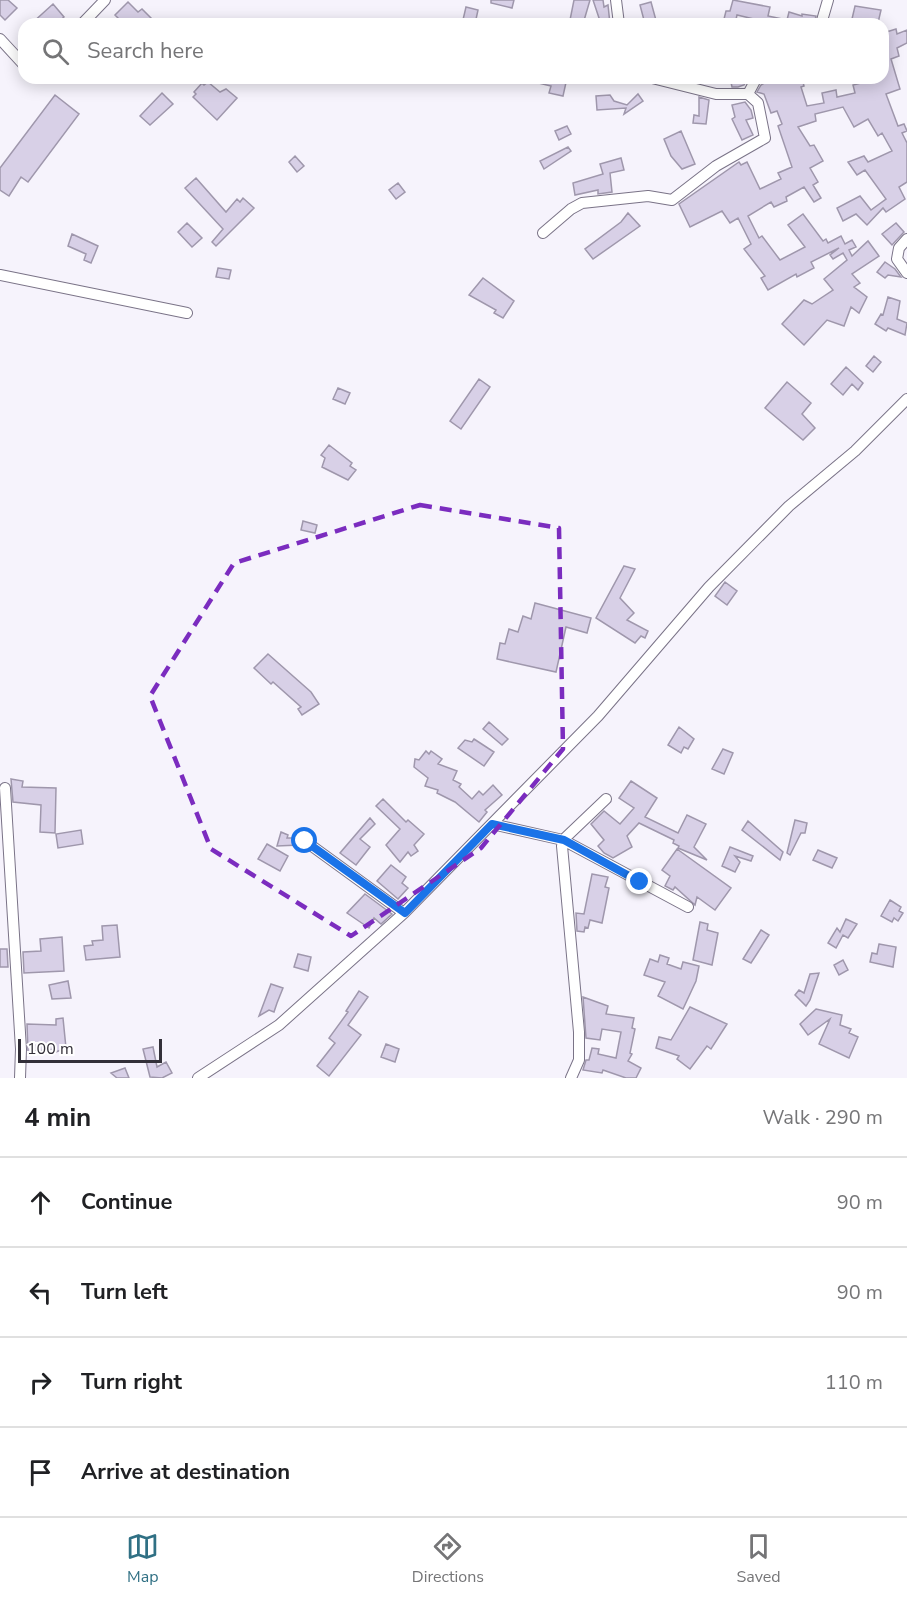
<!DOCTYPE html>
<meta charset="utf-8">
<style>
body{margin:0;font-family:"Nunito Sans",sans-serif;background:#f2f2f2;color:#202124}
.scale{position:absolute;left:18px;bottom:15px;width:144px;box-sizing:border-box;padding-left:6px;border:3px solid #333039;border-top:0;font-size:16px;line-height:21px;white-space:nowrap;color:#333039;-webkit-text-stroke:4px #fff;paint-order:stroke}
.stop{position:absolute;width:18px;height:18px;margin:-14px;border:4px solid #1a73e8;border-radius:50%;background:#fff}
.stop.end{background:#1a73e8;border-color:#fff;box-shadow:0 2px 6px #0008}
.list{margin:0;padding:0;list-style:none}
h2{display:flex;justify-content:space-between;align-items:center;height:78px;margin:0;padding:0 24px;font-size:26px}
h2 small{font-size:20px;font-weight:400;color:#757577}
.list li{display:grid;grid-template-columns:39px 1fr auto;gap:18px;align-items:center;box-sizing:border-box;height:90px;padding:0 24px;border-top:2px solid #e0e0e0}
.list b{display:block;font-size:22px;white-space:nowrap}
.list em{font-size:20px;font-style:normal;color:#757577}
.icon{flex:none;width:33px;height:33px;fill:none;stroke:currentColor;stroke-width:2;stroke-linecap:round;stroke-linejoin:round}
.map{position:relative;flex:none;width:907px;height:1078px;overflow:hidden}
.search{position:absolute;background:#fff;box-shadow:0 3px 15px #0003;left:18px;right:18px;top:18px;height:66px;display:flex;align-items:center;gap:15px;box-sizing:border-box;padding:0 21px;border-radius:18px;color:#757577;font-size:22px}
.sheet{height:438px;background:#fff}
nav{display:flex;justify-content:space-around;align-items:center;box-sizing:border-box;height:84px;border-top:2px solid #e0e0e0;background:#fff;font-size:16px;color:#757577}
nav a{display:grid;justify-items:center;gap:3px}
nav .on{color:#307084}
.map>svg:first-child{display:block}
.building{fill:#d8d0e7;stroke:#9f97ac;stroke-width:1.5}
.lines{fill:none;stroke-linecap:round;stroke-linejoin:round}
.minor-casing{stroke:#7a7387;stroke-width:12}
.minor{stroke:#fff;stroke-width:10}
.route{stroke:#1a73e8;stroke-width:8}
.marked{fill:none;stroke:#7b2cbf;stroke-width:4.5;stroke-dasharray:12 8;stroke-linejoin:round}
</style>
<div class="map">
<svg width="907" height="1078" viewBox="0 0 907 1078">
<rect width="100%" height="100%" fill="#f6f3fc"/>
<!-- building -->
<path class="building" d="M0,0H8L17,8L5,20L0,15Z
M491,0H514L512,8L491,3Z
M574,0H590L583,24L570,20Z
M593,0H603L604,7L608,5L610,24H601Z
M733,0L770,7L768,16L787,20L789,12L802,16V14L816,16L814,24H763L757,23L758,20L737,15L735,24L723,23L726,11H730Z
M128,2L138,12L142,9L152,19L147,24H124L115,15Z
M651,2L657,24H645L640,5Z
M53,4L64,17L56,24H31Z
M855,6L881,10L878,23L852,19Z
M466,7L478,10L475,24H462Z
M896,29L897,34L907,30V43L897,48L899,56L891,59L900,89L886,94L898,126L904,124L907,131L902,133L907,143V182L899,187L905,199L886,212L883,208L867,225L856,214L843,221L837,208L860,196L871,210L886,199L865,170L857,175L848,162L864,156L868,162L892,151L882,133L878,136L868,119L854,127L843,107L815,114L816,121L798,127L810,146L814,145L823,161L810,168L818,182L813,185L821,198L814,202L804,187L786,197L787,201L774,207L771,202L748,216L759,238L762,236L780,260L805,247L788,225L803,214L823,241L826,239L828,243L841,236L845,244L852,240L856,247L849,250L852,256L868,241L879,256L852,274L860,283L854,287L867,297L859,313L851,307L844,326L827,320L804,345L782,324L804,300L812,304L833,290L824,279L847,260L843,253L833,259L830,255L839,248L811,262L814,268L797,277L796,274L768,290L761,278L765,276L744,249L751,244L738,218L730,223L722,211L690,227L679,204L739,162L741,165L747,162L760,189L781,179L778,173L792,167L778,126L782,124L777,111L771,113L764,94L757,92L761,85L773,78H802L804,86L801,87L807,106L824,103L822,93L836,90L837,97L855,93L853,85L865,82L864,78H883V33Z
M531,78H567L563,96L549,93L551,86L530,81Z
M730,78H748L744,85L738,87H732Z
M208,82L220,92L226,89L237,98L217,120L193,97L196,94L194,92L202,83L204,85Z
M162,93L173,104L150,125L140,116Z
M638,94L643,101L624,114L626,108L597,110L596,96L610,95L614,101L627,105Z
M55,95L79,114L28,182L21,177L9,196L0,190V168Z
M699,97L709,100L706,124L693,123L694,115L699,116Z
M745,102L751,110L753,118L746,120L753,135L742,140L732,119L735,117L732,105Z
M567,126L571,134L559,140L555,131Z
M681,131L695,164L682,169L671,156L664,139Z
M568,147L571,151L544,169L540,161Z
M295,156L304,166L297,172L289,162Z
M621,158L624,170L610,173L612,192L598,194V190L575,195L573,183L603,174L600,164Z
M196,178L226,212L237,199L240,202L243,198L254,208L216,246L212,242L223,229L185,188Z
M398,183L405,192L396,199L389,190Z
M628,213L640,226L593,259L585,249L621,222Z
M187,223L202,238L192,247L178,232Z
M896,223L904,232L892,245L882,234Z
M72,234L98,246L91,263L84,260L86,254L68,246Z
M885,262L895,269L901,277L888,275L885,278L877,272Z
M218,268L231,270L229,279L216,277Z
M483,278L514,301L503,318L494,313L496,310L469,295Z
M888,297L900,301L897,319L907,323L905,335L888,328L886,331L875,324L881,314L883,315Z
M874,356L881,362L873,372L866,366Z
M846,367L863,383L858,390L852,384L843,395L831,384Z
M479,379L490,387L461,429L450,421Z
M787,382L811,403L802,414L815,428L803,440L765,408Z
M338,388L350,393L345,404L333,399Z
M329,445L352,463L350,466L356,470L348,480L322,467L325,458L321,455Z
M303,521L317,525L315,533L301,530Z
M624,566L635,569L620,598L634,613L627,620L648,631L645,638L641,636L635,643L596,618Z
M725,582L737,591L727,605L715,596Z
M535,603L591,618L587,633L566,627L556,672L497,659L500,643L505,644L509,629L518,632L523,616L531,619Z
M268,654L311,692L319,704L302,715L298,709L301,707L273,682L271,684L254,668Z
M489,722L508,739L502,745L483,729Z
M679,727L694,739L688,749L684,747L681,753L668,745Z
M474,739L494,752L484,766L458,748L465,740L472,742Z
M723,749L733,753L724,774L712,769Z
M426,751L429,754L431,751L442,759L438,764L457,771L453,780L461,784L459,787L472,799L479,791L483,795L493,785L502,795L485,810L487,812L479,822L455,802L437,793L438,790L425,786L428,778L414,767L415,759L419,760Z
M11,779L23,781L22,787L56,788L55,833L40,832L41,805L13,802Z
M631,781L657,798L645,817L678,833L687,815L706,824L694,847L707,860L678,848L679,846L673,843L674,840L639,823L627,836L632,847L613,858L604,853L598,846L604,840L591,824L604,811L620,824L634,808L619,798Z
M383,799L406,822L408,820L424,834L414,845L418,851L411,856L408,852L400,862L386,845L400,829L376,806Z
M370,818L375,824L360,839L370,847L356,865L340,853Z
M795,820L807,823L805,833H801L790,855L787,853Z
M748,821L783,852L780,860L742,830Z
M81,830L83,844L58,848L56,834Z
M281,832L288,835L287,838H298L299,845L277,846Z
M267,844L288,856L280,871L258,859Z
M730,847L753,856L751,861L735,856L740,862L735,872L722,866Z
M677,849L731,888L715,910L697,897L695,905L675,887L673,890L665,886L670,876L662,870Z
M818,850L837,858L832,868L813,860Z
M391,865L406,877L402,883L408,888L398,899L377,881Z
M592,874L608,877L605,887L609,888L602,923L590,920L588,928L585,927L584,932L577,931L576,913L584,914Z
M365,894L392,914L381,924L374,918L369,928L347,913Z
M890,900L901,907L899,911L903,913L898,921L894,918L892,922L881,916Z
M846,919L857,924L848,938L843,935L836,948L828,943L837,928L840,932Z
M700,922L708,924L707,930L718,933L712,965L693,960Z
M117,925L120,957L86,960L84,946L93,945L92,941L103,940L102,926Z
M761,930L769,935L751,963L743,959Z
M62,937L64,971L24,973L23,952L41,951L40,939Z
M879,944L896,947L893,967L870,962L872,953L877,954Z
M0,949H7L8,967H0Z
M298,954L311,957L308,971L294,967Z
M660,955L669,958L667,964L681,969L683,962L699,966L696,981L683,1009L658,996L665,982L644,975L650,959L658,962Z
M843,960L848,970L839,975L834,965Z
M819,973L810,1000L806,1006L795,995L799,990L804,993L810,974Z
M68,981L71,998L52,999L49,985Z
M271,984L283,988L277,1003L274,1012L269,1010L259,1016Z
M359,991L368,997L348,1025L361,1035L329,1076L317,1066L335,1043L329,1038L348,1012L346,1011Z
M583,997L608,1006L606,1014L634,1018L632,1028L635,1029L630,1053L632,1054L628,1061L641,1068L636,1078H626L603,1070L602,1073L583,1070L586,1060H589L592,1048L599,1049L598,1054L616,1058L621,1032L602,1029L600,1040L586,1038Z
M690,1007L727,1024L711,1049L707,1046L690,1069L677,1059L679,1056L656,1048L659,1037L671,1040Z
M816,1009L842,1015L840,1025L851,1029L849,1033L858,1037L849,1058L819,1044L830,1019L808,1035L800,1024Z
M63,1018L66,1048L56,1052L55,1049L28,1052L27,1024L56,1025V1019Z
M386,1044L399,1049L395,1062L381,1057Z
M153,1047L157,1067L166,1062L172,1073L162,1078L150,1077L143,1049Z
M125,1068L129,1078H117L111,1073Z"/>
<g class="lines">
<defs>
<path id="minor" d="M616,0L619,24
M82,24L105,0
M821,24L828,0
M0,39L24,65
M748,94L756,79L760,78
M543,233L571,209L582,203L648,196L672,200L716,166L765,138L758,103L748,94H716L652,78
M907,239L899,248L897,259L907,273
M0,275L187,313
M5,788L21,1049L20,1078
M492,824L563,840L688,907
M305,841L404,913
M198,1078L279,1025L404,913L598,716L709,587L789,506L855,451L907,399
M571,1078L579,1060V1032L562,846L563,840L606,799"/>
</defs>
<!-- minor casing -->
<use href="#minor" class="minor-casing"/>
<!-- minor -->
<use href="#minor" class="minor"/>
</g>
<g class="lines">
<!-- route -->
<path class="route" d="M305,841L405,913L492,824L564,840L640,882"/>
</g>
<!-- marked area -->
<path class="marked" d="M420,505L559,528L563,749L481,848L351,936L211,849L150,696L234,563Z"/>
</svg>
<div class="scale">100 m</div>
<div class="stop" style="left:305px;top:841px"></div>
<div class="stop end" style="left:640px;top:882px"></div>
<div class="search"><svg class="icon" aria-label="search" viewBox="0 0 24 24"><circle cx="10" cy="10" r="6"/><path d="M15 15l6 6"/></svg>Search here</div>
</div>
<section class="sheet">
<h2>4 min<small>Walk · 290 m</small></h2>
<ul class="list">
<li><svg class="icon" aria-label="ahead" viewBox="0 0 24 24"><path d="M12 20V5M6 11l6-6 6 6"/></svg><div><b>Continue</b></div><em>90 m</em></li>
<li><svg class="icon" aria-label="left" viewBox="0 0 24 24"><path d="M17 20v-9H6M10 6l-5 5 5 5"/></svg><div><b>Turn left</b></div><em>90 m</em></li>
<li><svg class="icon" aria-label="right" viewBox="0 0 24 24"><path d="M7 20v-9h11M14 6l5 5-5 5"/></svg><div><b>Turn right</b></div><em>110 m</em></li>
<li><svg class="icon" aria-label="arrive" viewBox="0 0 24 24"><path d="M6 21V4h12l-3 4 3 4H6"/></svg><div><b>Arrive at destination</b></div></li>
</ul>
</section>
<nav>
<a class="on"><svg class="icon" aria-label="map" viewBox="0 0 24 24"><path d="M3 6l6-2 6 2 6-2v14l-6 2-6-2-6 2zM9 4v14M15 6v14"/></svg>Map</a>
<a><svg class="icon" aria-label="directions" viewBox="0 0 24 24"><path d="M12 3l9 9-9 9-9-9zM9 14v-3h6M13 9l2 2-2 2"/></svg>Directions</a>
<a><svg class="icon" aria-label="saved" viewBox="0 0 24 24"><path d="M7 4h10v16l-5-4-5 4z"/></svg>Saved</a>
</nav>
